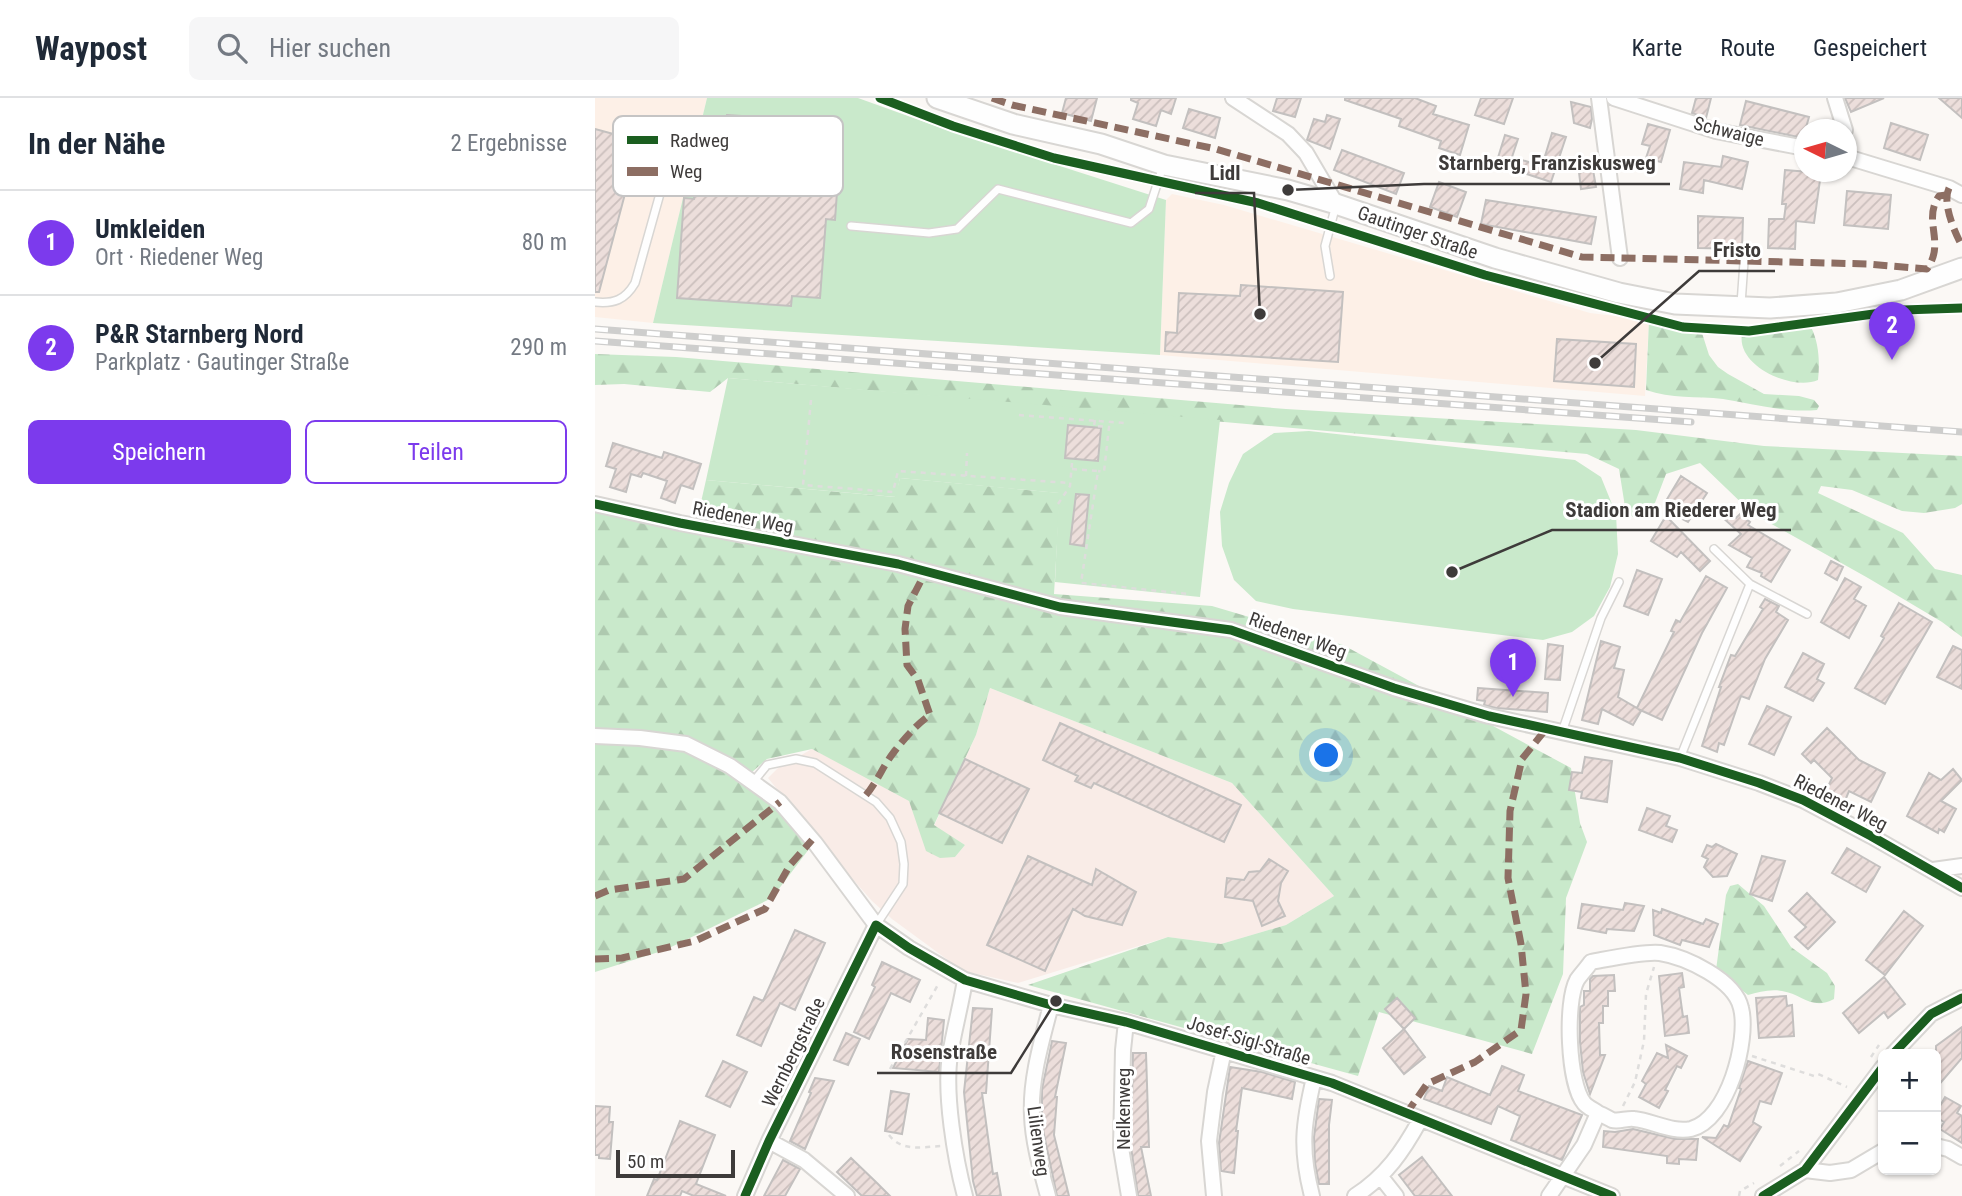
<!DOCTYPE html>
<html lang="de">
<meta charset="utf-8">
<style>
body{margin:0;font-family:"Roboto Condensed",sans-serif;background:#f6f6f7;color:#1f2937}
.controls{position:absolute;right:21px;bottom:21px;display:grid;overflow:hidden;border-radius:10px;box-shadow:0 2px 5px #0004}
.controls button{width:63px;height:63px;display:grid;place-items:center;padding:0;border:0;border-bottom:2px solid #e0e1e3;background:#fff;color:#1f2937;font:35px sans-serif}
.compass{position:absolute;left:1199px;top:21px;width:63px;height:63px;border-radius:50%;background:#fff;box-shadow:0 2px 5px #0004;rotate:275deg}
.scale{position:absolute;left:21px;bottom:18px;width:119px;box-sizing:border-box;padding-left:7px;border:4px solid #3e3b3a;border-top:0;font-size:19px;line-height:24px;white-space:nowrap;color:#3e3b3a;-webkit-text-stroke:5px #fff;paint-order:stroke}
.you{position:absolute;left:732px;top:658px;width:24px;height:24px;margin:-18px;border:5px solid #fff;border-radius:50%;background:#1a73e8;box-shadow:0 0 0 10px #1a73e833}
.badge{display:grid;place-items:center;width:46px;height:46px;border-radius:50%;background:#7c3aed;color:#fff;font-size:23px;font-weight:700}
.pin{position:absolute;translate:-50% -58px;filter:drop-shadow(0 2px 4px #0008)}
.pin::after{content:'';position:absolute;top:37px;width:24px;height:21px;background:inherit;clip-path:polygon(0 0,100% 0,50% 100%)}
.list{margin:0;padding:0;list-style:none}
h2{display:flex;justify-content:space-between;align-items:center;height:91px;margin:0;padding:0 28px;font-size:30px}
h2 small{font-size:23px;font-weight:400;color:#747a83}
.list li{display:grid;grid-template-columns:46px 1fr auto;gap:21px;align-items:center;box-sizing:border-box;height:105px;padding:0 28px;border-top:2px solid #e0e1e3}
.list b{display:block;font-size:26px;white-space:nowrap}
.list p{margin:0;font-size:23px;white-space:nowrap;color:#747a83}
.list em{font-size:23px;font-style:normal;color:#747a83}
.actions{display:flex;gap:14px;padding:21px 28px}
.actions a{flex:1;padding:16px 0;border:2px solid #7c3aed;border-radius:10px;text-align:center;font-size:24px;color:#7c3aed}
.actions .main{background:#7c3aed;color:#fff}
.icon{flex:none;width:38px;height:38px;fill:none;stroke:currentColor;stroke-width:2;stroke-linecap:round;stroke-linejoin:round}
.map{position:relative;flex:none;width:1367px;height:1098px;overflow:hidden}
header{display:flex;align-items:center;gap:42px;box-sizing:border-box;height:98px;padding:0 35px;background:#fff;border-bottom:2px solid #e0e1e3}
header strong{font-size:33px}
nav{display:flex;gap:38px;margin-inline-start:auto;font-size:24px}
.search{width:490px;height:63px;background:#f6f6f7;display:flex;align-items:center;gap:18px;box-sizing:border-box;padding:0 24px;border-radius:10px;color:#747a83;font-size:26px}
main{display:flex}
aside{flex:1;background:#fff}
.map>svg:first-child{display:block}
.commercial{fill:#fdf0e7}
.education{fill:#f9ece7}
.forest{fill:url(#forest-firs)}
.garden{fill:#c9e9cb}
.building{fill:url(#building-hatch);stroke:#c3c0bf;stroke-width:2}
.lines{fill:none;stroke-linecap:round;stroke-linejoin:round}
.lane-casing{stroke:#d8d6d3;stroke-width:10}
.street-casing{stroke:#d8d6d3;stroke-width:18}
.secondary-casing{stroke:#d8d6d3;stroke-width:23}
.path{stroke:#dedddc;stroke-width:2.5;stroke-dasharray:5 5;stroke-linecap:butt}
.lane{stroke:#fefefe;stroke-width:7}
.street{stroke:#fefefe;stroke-width:14}
.secondary{stroke:#fefefe;stroke-width:19}
.rail-casing{stroke:#cececd;stroke-width:7}
.rail{stroke:#fff;stroke-width:4.5;stroke-dasharray:13;stroke-linecap:butt}
.quiet{stroke:#8d6e63;stroke-width:7;stroke-dasharray:14 7;stroke-linecap:butt}
.cycleway-casing{stroke:#fff;stroke-width:13}
.cycleway{stroke:#1b5e20;stroke-width:9}
.labels{text-anchor:middle;stroke-width:6;stroke-linejoin:round;paint-order:stroke}
.street-label{font-size:19px;fill:#3e3b3a;stroke:#fff}
.key{fill:#fff;stroke:#c5c4c4;stroke-width:2}
.key-label{font-size:19px;fill:#3e3b3a}
.leader{fill:none;stroke:#3e3b3a;stroke-width:2.5}
.callout-dot{fill:#3e3b3a;stroke:#fff;stroke-width:2.5}
.callout-label{font-size:21px;text-anchor:middle;font-weight:bold;fill:#3e3b3a;stroke:#fff;stroke-width:6;stroke-linejoin:round;paint-order:stroke}
</style>
<header>
<strong>Waypost</strong>
<div class="search"><svg class="icon" aria-label="search" viewBox="0 0 24 24"><circle cx="10" cy="10" r="6"/><path d="M15 15l6 6"/></svg>Hier suchen</div>
<nav><a>Karte</a><a>Route</a><a>Gespeichert</a></nav>
</header>
<main>
<aside>
<h2>In der Nähe<small>2 Ergebnisse</small></h2>
<ul class="list">
<li><span class="badge">1</span><div><b>Umkleiden</b><p>Ort · Riedener Weg</p></div><em>80 m</em></li>
<li><span class="badge">2</span><div><b>P&amp;R Starnberg Nord</b><p>Parkplatz · Gautinger Straße</p></div><em>290 m</em></li>
</ul>
<div class="actions"><a class="main">Speichern</a><a>Teilen</a></div>
</aside>
<div class="map">
<svg width="1367" height="1098" viewBox="0 0 1367 1098">
<defs>
<pattern id="forest-firs" width="22" height="20" patternUnits="userSpaceOnUse" patternTransform="scale(1.75)"><rect width="22" height="20" fill="#c9e9cb"/><path d="M5 1l3.5 6h-7zM16 11l3.5 6h-7z" fill="#aec9af"/></pattern>
<pattern id="building-hatch" width="6" height="6" patternUnits="userSpaceOnUse" patternTransform="scale(1.75)"><rect width="6" height="6" fill="#ecdedb"/><path d="M-1 1l2-2M0 6l6-6M5 7l2-2" fill="none" stroke="#cbbfbd"/></pattern>
</defs>
<rect width="100%" height="100%" fill="#fbf8f5"/>
<!-- commercial -->
<path class="commercial" d="M0,0H112L58,225L0,219Z
M577,96L629,107L995,215L1054,222L1050,298L565,257L571,102Z"/>
<!-- education -->
<path class="education" d="M395,590L637,685L739,798L691,827L626,846L573,839L423,885L373,874L357,865L297,821L277,803L224,743L173,680L183,670L217,651L318,703L360,759L370,747L339,728L381,637Z"/>
<!-- forest -->
<path class="forest" d="M1054,222L1107,235L1114,257L1123,269L1133,276L1169,296L1204,298L1219,302L1224,308L1222,312C1191,315 1159,306 1128,301C1102,298 1076,301 1051,292Z
M1207,229H1216C1224,245 1225,264 1223,282C1197,293 1141,268 1147,236Z
M0,256L81,259L691,311L1041,332L1169,348L1367,358V406L1360,410L1329,415L1307,413L1257,392L1226,388L1223,395L1308,435L1340,471L1367,477V539L1347,524L1273,480L1157,415L1105,365L1071,376L1058,410L1043,422L1031,415L1024,371L992,356L133,280L115,294L29,286L0,287Z
M305,380L465,395L459,496L617,508L748,547L976,670L985,725L992,744L971,800L968,876L937,956L784,914L763,978L433,887L573,839L626,846L691,827L739,798L637,685L395,590L381,637L339,727L370,747L360,759L345,760L331,753L314,703L217,651L172,661L149,681L178,701L214,751L177,800L70,852L0,874V413L99,435L111,382L300,399Z
M1143,786L1169,808L1196,849L1232,875L1240,888L1239,901C1217,913 1207,896 1187,893C1175,891 1164,894 1153,897L1121,872L1131,797L1135,788Z"/>
<!-- garden -->
<path class="garden" d="M112,0H263L349,31L571,102L565,257L58,225Z
M133,280L625,322L605,499L460,484L464,395L305,380L301,399L111,382Z
M714,333L980,362L1006,379L1021,416L1023,456L1015,489L999,518L977,534L948,542L698,511L661,503L639,482L627,448L625,414L634,385L648,356L679,335Z"/>
<!-- building -->
<path class="building" d="M471,0H502L496,23L467,15Z
M536,0H581L576,16L566,12L561,28L538,21L543,5L536,2Z
M682,0H706L700,19L678,13Z
M750,0H820L841,8L838,16L874,27L865,57L844,50L846,43L804,28L806,21L750,2Z
M886,0H918L909,26L880,17Z
M1101,0H1116L1111,20L1097,15Z
M1250,0H1289L1256,14Z
M1344,0H1367V20Z
M1151,3L1214,19L1208,40L1145,27Z
M976,4L996,9L997,21L995,30L979,25Z
M594,11L625,20L620,40L588,30Z
M132,17L247,25L240,122L231,121L225,200L197,198L196,208L82,200L89,100L99,101L105,27L131,29Z
M732,17L745,21L735,51L712,42L719,21L730,24Z
M1296,25L1333,37L1325,62L1289,50Z
M1053,26L1075,32L1066,64L1051,60L1055,48L1047,46Z
M0,31L44,43L4,194H0Z
M957,35L971,39L956,84L901,66L910,37L923,41L917,59L947,68Z
M747,52L809,75L801,96L739,72Z
M1128,58L1153,64L1147,91L1109,82L1108,95L1085,91L1089,64L1126,69Z
M998,72L1001,89L986,91L984,74Z
M1190,72L1226,75L1219,125L1201,123L1200,151L1173,150L1174,121H1189L1191,106H1187Z
M844,84L871,94L862,119L835,109Z
M1252,93L1296,97L1293,131L1249,127Z
M891,102L1001,119L996,146L886,126Z
M1103,118L1148,120L1147,151L1103,150Z
M646,187L748,194L743,264L570,253L571,234L582,235L584,195L645,198Z
M962,241L1041,246L1039,289L959,283Z
M473,327L506,330L503,363L470,360Z
M18,345L67,360L69,354L106,366L98,391L86,387L80,405L66,400L72,383L48,375L46,379L36,376L31,394L15,389L21,371L11,368Z
M1086,378L1112,395L1093,424L1074,414L1078,407L1071,403Z
M481,396L494,397L489,448L475,446Z
M1131,414L1141,420L1145,416L1155,424L1153,427L1195,452L1176,484L1166,478L1167,475L1152,469L1157,460L1134,447L1146,436L1127,419Z
M1071,418L1115,463L1105,473L1086,454L1082,459L1056,443Z
M1236,463L1248,469L1242,482L1230,475Z
M1042,472L1067,481L1053,517L1029,508Z
M1111,478L1132,490L1107,535L1067,622L1043,611L1046,613L1038,627L1007,611L1003,626L987,622L1006,543L1025,549L1019,570L1029,572L1023,599L1042,610L1079,534L1076,533L1081,522L1085,524Z
M1250,480L1266,489L1259,501L1271,508L1254,540L1226,524Z
M1170,501L1184,508L1181,514L1193,522L1170,561L1154,601L1146,598L1129,647L1124,645L1122,654L1107,648L1126,589H1124L1136,557L1140,558L1168,511L1165,509Z
M1304,505L1337,524L1290,606L1260,590L1289,540L1286,538Z
M953,546L968,548L965,582L950,581Z
M1358,548L1367,552V591L1342,579Z
M1208,555L1229,566L1222,581L1229,585L1218,603L1190,589Z
M883,590L953,595L952,614L901,610L889,607L890,603L882,602Z
M1172,608L1196,619L1179,657L1154,646Z
M465,625L646,707L629,744L499,685L496,690L480,683L483,678L448,662Z
M1232,630L1264,662L1290,675L1276,704L1254,693L1249,705L1230,695L1237,680L1219,662L1216,665L1207,656Z
M990,659L1017,663L1012,704L986,700L987,694L974,692L977,674L987,675Z
M370,661L434,691L407,745L344,715Z
M1358,671L1367,682L1346,703L1361,711L1349,734L1344,731L1343,735L1312,718L1334,675L1346,682Z
M1052,710L1075,718L1071,728L1082,732L1077,744L1044,732Z
M1121,746L1142,756L1132,778L1118,779L1109,769L1113,761L1107,758L1112,747L1117,749Z
M1252,750L1285,769L1271,794L1237,775Z
M433,758L497,787L501,771L541,794L527,827L490,818L478,811L450,873L392,847Z
M1167,758L1190,763L1177,803L1155,796Z
M674,761L693,773L686,785L683,803L690,818L667,828L658,803L630,799L632,780L649,782L654,774L665,773Z
M1212,795L1240,824L1213,851L1200,839L1211,829L1194,813Z
M1030,805L1049,808L1039,833L1012,831L1011,835L983,830L987,806L1028,812Z
M1067,811L1108,826L1111,821L1123,826L1114,849L1087,842L1085,847L1059,837L1058,812L1066,815Z
M1309,813L1328,828L1290,877L1271,862Z
M200,832L230,845L200,912L185,905L166,948L142,937L159,899L168,903Z
M287,864L325,882L315,904L296,895L274,941L259,934L280,889L277,887Z
M1087,875L1089,889L1084,890L1088,919L1092,918L1094,935L1070,938L1064,878Z
M1019,877L1020,893H1013V908H1008V925H1004L1005,957H1010L995,996L988,974L985,944V909L989,907V893H995V881L998,878Z
M1289,879L1310,906L1293,920L1289,914L1264,935L1248,915Z
M1191,898L1192,908L1197,907L1199,938L1164,940L1161,900Z
M802,900L820,920L809,931L790,911Z
M378,910L397,911L391,995H387L398,1076L402,1075L406,1098H382L378,1083L369,994Z
M333,920L349,922L344,974L298,970L313,941L331,942Z
M1367,929V960L1341,990V948Z
M809,931L830,959L809,976L788,950Z
M251,935L265,941L253,967L239,962Z
M457,943L471,945L460,999H462L459,1037L474,1098H462L447,1027V991Z
M1071,947L1092,958L1086,970L1082,968L1070,992L1073,993L1064,1010L1044,999L1051,986L1047,983L1062,955L1073,960Z
M538,955H551L554,1049H546L556,1098H543L536,1049Z
M128,963L152,974L135,1009L111,998Z
M1153,963L1187,975L1176,1006L1165,1003L1158,1024L1166,1029L1145,1063L1107,1039L1121,1040L1129,1027L1133,1029L1146,991L1144,990Z
M907,968L929,977L923,993L987,1017L967,1062L916,1042L925,1018L903,1008L896,1026L829,1001L834,988L847,993L852,979L895,997Z
M635,969L667,974L700,984L697,1001L647,990L641,1033H643L639,1075L626,1073L624,1045Z
M220,980L239,983L210,1051L195,1043L216,995L214,994Z
M296,993L314,996L307,1036L290,1033Z
M1350,999L1366,1008L1362,1015L1367,1018V1045L1345,1031L1349,1024L1341,1019V1015Z
M724,1001L737,1002L734,1027V1086H724L720,1065L719,1039Z
M0,1008L15,1009L14,1024H18L15,1061L4,1060V1057H0Z
M85,1023L120,1037L101,1086L131,1098H99L87,1093L85,1098H52L59,1081L62,1082Z
M1038,1031L1080,1041H1103L1101,1062L1084,1061V1066L1072,1065V1058L1008,1049L1009,1033L1020,1034Z
M827,1059L857,1098H820L804,1077Z
M256,1060L282,1085L295,1098H267L242,1074Z
M188,1062L205,1071L190,1098H169Z"/>
<g class="lines">
<defs>
<path id="lane" d="M256,128L334,135L362,131L403,91L536,125L554,111L568,68
M735,178L730,148L741,107
M0,204C19,206 30,202 40,185L75,60L79,22
M1146,206L1149,164
M1119,451L1155,486L1212,516
M967,634L1006,520L1024,484
M1085,660L1155,486
M158,684L172,667L201,661L220,665L281,704L295,720L306,744L309,766L308,786L281,827"/>
<path id="street" d="M638,0L693,36L711,55L741,106
M1004,0L1025,160
M1019,0L1121,33L1210,50
M1240,0L1250,32
M1252,59L1354,90L1367,97
M0,406L85,425L303,466L465,509L636,532L799,590L894,618L1085,660L1164,685L1208,702L1276,738L1367,790
M0,638L45,640L91,646L135,668L185,704L220,745L281,827L314,850L370,882L456,907L531,924L737,985L1017,1098
M1338,772L1367,768
M531,924L528,952L526,1050L534,1098
M1298,956L1336,916L1367,900
M174,1043L209,1062L252,1098
M1341,1048L1353,1051L1367,1059
M1210,1072L1235,1075L1256,1072L1288,1053
M786,1079L801,1098
M150,1098L174,1043L281,827
M370,1098C360,1061 349,995 355,957C359,932 366,907 370,882
M453,1098C446,1072 438,1045 437,1018C435,981 447,942 456,907
M619,1098L614,1043L620,994L629,952
M717,1098C705,1051 708,1026 719,980
M760,1098C791,1078 808,1053 825,1022
M954,1098L989,1047L1003,1015C999,1012 992,1009 989,1005C973,986 970,904 982,882C986,876 992,870 996,864C1013,861 1049,853 1065,855C1091,859 1140,882 1146,910C1154,942 1133,1022 1096,1031C1077,1035 1058,1023 1039,1021C1032,1020 1024,1024 1017,1022C1013,1020 1008,1017 1003,1015
M1168,1098L1210,1072L1288,969"/>
<path id="secondary" d="M342,0L418,26L506,46L569,67L693,92L741,106L900,160L1024,195L1080,206L1175,210L1242,205L1306,192L1367,170"/>
</defs>
<!-- lane casing -->
<use href="#lane" class="lane-casing"/>
<!-- street casing -->
<use href="#street" class="street-casing"/>
<!-- secondary casing -->
<use href="#secondary" class="secondary-casing"/>
<!-- path -->
<path class="path" d="M216,302L208,387L298,394L303,373L475,385
M424,317L529,325
M500,322L499,328L514,329L509,374L503,373
M477,371L503,373L486,485L594,496
M371,378L372,355
M463,406L475,388L477,365
M1157,958L1219,978L1223,976L1252,989
M1276,959L1284,947
M295,971L344,885
M1028,1008L1040,984L1049,943L1051,896L1059,869
M294,1037C307,1054 327,1049 346,1048
M1185,1068L1204,1053
M1144,1098L1145,1093L1159,1085"/>
<!-- lane -->
<use href="#lane" class="lane"/>
<!-- street -->
<use href="#street" class="street"/>
<!-- secondary -->
<use href="#secondary" class="secondary"/>
<defs>
<path id="rail" d="M0,231L1367,334
M0,243L1096,324"/>
</defs>
<!-- rail casing -->
<use href="#rail" class="rail-casing"/>
<!-- rail -->
<use href="#rail" class="rail"/>
<!-- quiet -->
<path class="quiet" d="M397,0L417,7L621,51L987,159L1273,166L1332,171C1351,144 1327,123 1344,98L1351,97
M1354,90C1347,105 1359,133 1367,148
M271,697C282,684 288,668 299,654C309,641 321,627 335,617L323,582L312,567L310,531L313,508L331,473
M0,798L14,792L89,781L185,704
M0,861L27,860L100,843L170,811L195,767L217,742
M811,1016L832,986L880,964L926,932L931,896L926,846L913,780L915,713L927,661L951,631"/>
<defs>
<path id="cycleway" d="M285,0L358,28L459,60L663,105L890,177L1088,229L1154,233L1308,212L1367,210
M0,406L85,425L303,466L465,509L636,532L799,590L894,618L1085,660L1164,685L1208,702L1276,738L1367,790
M1298,956L1336,916L1367,900
M150,1098L174,1043L281,827L314,850L370,882L456,907L531,924L737,985L1017,1098
M1168,1098L1210,1072L1288,969"/>
</defs>
<!-- cycleway casing -->
<use href="#cycleway" class="cycleway-casing"/>
<!-- cycleway -->
<use href="#cycleway" class="cycleway"/>
</g>
<g class="labels">
<!-- street labels -->
<g class="street-label">
<text transform="translate(1134 33) rotate(14)" y="7">Schwaige</text>
<text transform="translate(823 134) rotate(19)" y="7">Gautinger Straße</text>
<text transform="translate(148 419) rotate(11)" y="7">Riedener Weg</text>
<text transform="translate(703 537) rotate(20)" y="7">Riedener Weg</text>
<text transform="translate(1246 704) rotate(27)" y="7">Riedener Weg</text>
<text transform="translate(654 942) rotate(17)" y="7">Josef-Sigl-Straße</text>
<text transform="translate(198 954) rotate(-64)" y="7">Wernbergstraße</text>
<text transform="translate(528 1011) rotate(-90)" y="7">Nelkenweg</text>
<text transform="translate(444 1043) rotate(82)" y="7">Lilienweg</text>
</g>
</g>
<!-- legend -->
<rect x="18" y="18" width="230" height="80" rx="10" class="key"/>
<rect x="32" y="38" width="31" height="8" fill="#1b5e20"/>
<rect x="32" y="69" width="31" height="9" fill="#8d6e63"/>
<g class="key-label">
<text x="75" y="49">Radweg</text>
<text x="75" y="80">Weg</text>
</g>
<!-- callouts -->
<path class="leader" d="M693 92L829 86H1075M665 216L659 95H600M1000 265L1104 173H1180M857 474L957 432H1196M461 903L416 975H282"/>
<g class="callout-dot">
<circle cx="693" cy="92" r="7"/>
<circle cx="665" cy="216" r="7"/>
<circle cx="1000" cy="265" r="7"/>
<circle cx="857" cy="474" r="7"/>
<circle cx="461" cy="903" r="7"/>
</g>
<g class="callout-label">
<text x="952" y="72">Starnberg, Franziskusweg</text>
<text x="630" y="82">Lidl</text>
<text x="1142" y="159">Fristo</text>
<text x="1076" y="419">Stadion am Riederer Weg</text>
<text x="349" y="961">Rosenstraße</text>
</g>
</svg>
<div class="controls">
<button>+</button>
<button>−</button>
</div>
<svg class="compass" viewBox="-18 -18 36 36"><path d="M0-13l5 13h-10z" fill="#e53935"/><path d="M0 13l5-13h-10z" fill="#747a83"/></svg>
<div class="scale">50 m</div>
<div class="you"></div>
<div class="pin badge" style="left:918px;top:599px">1</div>
<div class="pin badge" style="left:1297px;top:262px">2</div>
</div>
</main>
